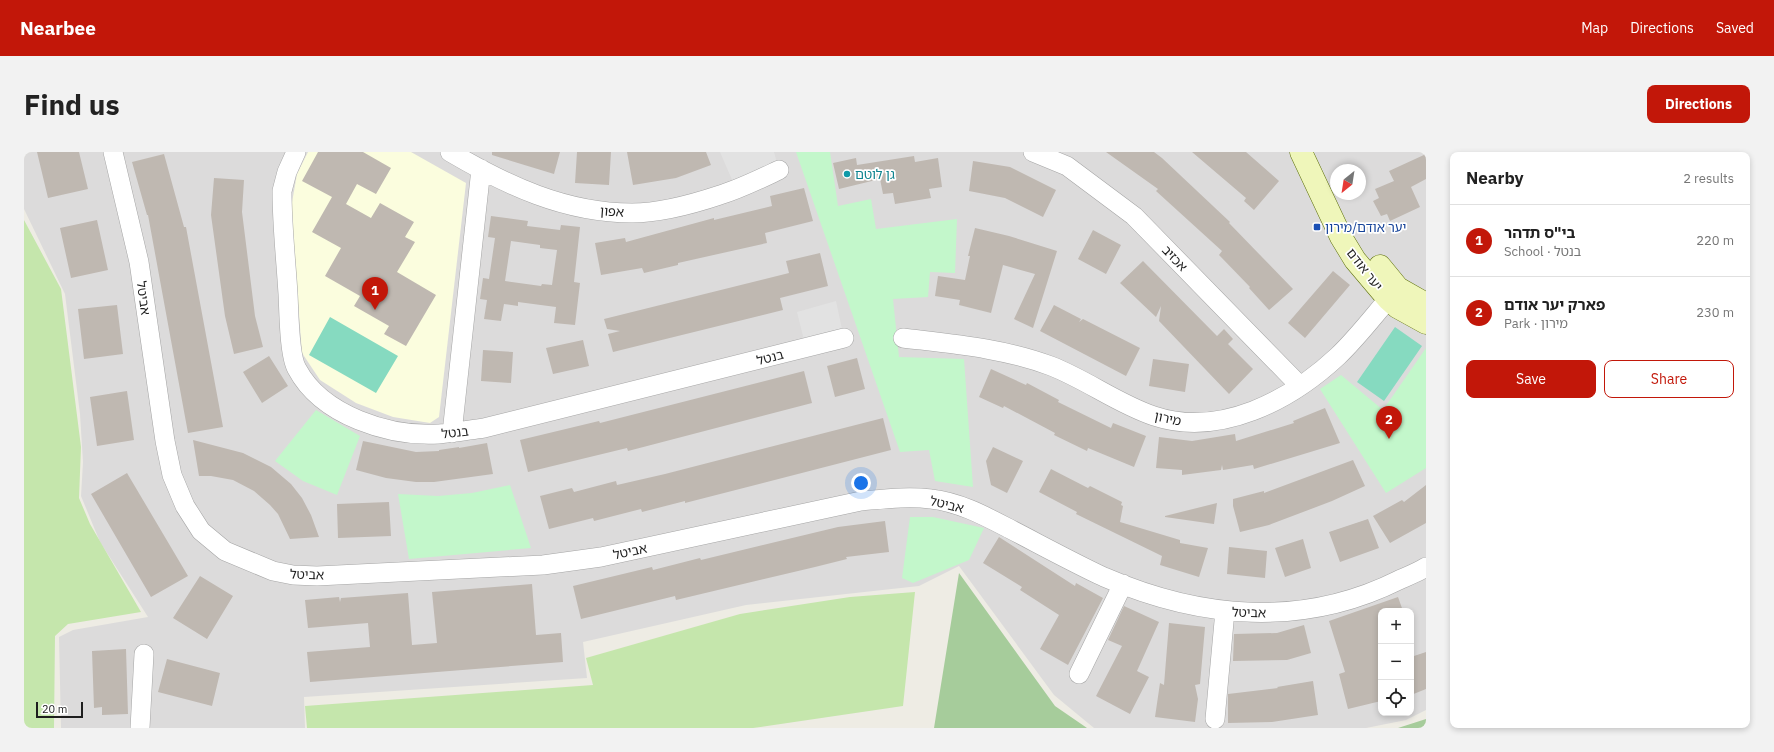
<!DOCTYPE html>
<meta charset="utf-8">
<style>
body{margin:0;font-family:"IBM Plex Sans","Noto Sans Hebrew",sans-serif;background:#f2f2f2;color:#222}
.controls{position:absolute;right:12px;bottom:12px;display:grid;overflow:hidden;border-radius:8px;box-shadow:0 2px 6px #0003}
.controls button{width:36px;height:36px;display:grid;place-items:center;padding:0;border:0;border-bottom:1px solid #e0e0e0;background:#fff;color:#222;font:20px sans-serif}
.compass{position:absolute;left:1306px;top:12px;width:36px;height:36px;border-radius:50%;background:#fff;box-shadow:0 2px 6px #0003;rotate:210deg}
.scale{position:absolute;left:12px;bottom:10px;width:47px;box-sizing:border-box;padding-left:4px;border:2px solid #1e1e1e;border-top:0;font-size:11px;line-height:14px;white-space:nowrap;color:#1e1e1e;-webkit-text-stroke:3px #fff;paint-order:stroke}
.you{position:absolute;left:837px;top:331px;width:14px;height:14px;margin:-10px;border:3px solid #fff;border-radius:50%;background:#1a73e8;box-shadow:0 0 0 6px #1a73e833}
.badge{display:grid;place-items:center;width:26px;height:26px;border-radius:50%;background:#c21709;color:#fff;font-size:13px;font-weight:700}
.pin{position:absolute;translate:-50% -33px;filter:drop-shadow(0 1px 2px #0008)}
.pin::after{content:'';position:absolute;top:21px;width:14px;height:12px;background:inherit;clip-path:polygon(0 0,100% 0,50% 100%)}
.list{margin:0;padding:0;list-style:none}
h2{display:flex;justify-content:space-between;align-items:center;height:52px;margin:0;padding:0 16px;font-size:17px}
h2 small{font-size:13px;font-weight:400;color:#767676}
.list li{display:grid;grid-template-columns:26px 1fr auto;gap:12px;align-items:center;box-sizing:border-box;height:72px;padding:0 16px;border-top:1px solid #e0e0e0}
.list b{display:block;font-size:15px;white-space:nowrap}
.list p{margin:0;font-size:13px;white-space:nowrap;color:#767676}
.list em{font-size:13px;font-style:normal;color:#767676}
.actions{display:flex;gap:8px;padding:12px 16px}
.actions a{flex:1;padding:9px 0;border:1px solid #c21709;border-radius:8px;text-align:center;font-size:14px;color:#c21709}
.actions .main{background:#c21709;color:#fff}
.icon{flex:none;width:22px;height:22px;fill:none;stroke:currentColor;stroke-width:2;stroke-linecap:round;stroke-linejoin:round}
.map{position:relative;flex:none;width:1402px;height:576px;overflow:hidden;border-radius:8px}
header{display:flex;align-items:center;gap:24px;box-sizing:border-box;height:56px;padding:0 20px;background:#c21709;color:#fff}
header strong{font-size:19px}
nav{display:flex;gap:22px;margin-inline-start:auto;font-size:14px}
.intro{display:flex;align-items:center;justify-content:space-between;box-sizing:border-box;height:96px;padding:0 24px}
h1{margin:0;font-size:28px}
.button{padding:10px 18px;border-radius:8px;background:#c21709;color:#fff;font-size:14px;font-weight:700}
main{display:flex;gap:24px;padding:0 24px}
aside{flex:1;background:#fff;border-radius:8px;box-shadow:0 2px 6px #0003}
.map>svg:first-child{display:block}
.residential{fill:#dcdbdb;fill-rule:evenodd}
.education{fill:#fbfdde}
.grass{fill:#c5e6ac}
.forest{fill:#a6cc9b}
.park{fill:#c3f7cb}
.pitch{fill:#86dac0}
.parking{fill:#e2e2e2}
.building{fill:#bfb8b1;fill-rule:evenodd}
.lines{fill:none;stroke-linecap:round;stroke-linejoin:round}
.street-casing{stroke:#a5a5a5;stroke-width:20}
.secondary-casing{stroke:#5d700a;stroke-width:23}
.street{stroke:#fff;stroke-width:19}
.secondary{stroke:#eff6ba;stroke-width:22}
.culture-dot{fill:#0f9aa8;stroke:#fff;stroke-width:1.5}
.transit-dot{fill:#1a4fb4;stroke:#fff;stroke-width:1.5}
.labels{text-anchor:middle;stroke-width:3.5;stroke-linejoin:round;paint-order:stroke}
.culture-label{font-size:13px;fill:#0d838f;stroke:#fff;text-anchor:start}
.street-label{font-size:13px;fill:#1e1e1e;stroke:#fff}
.transit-label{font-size:13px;fill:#164399;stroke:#fff;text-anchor:start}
</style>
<header>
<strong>Nearbee</strong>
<nav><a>Map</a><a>Directions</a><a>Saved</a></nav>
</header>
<div class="intro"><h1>Find us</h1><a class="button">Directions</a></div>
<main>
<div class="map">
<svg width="1402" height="576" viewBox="0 0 1402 576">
<rect width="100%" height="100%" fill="#eeece4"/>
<!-- residential -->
<path class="residential" d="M0,0H1402V558L1382,568L1342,576H1070L1030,543L935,414L895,434L722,453L559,490L563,526L280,545L281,576H37L35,485L49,478L124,465L76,390L57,344L59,310L56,262L41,142L0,57ZM1312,18H1336V42H1312ZM1357,459H1387V561H1357Z"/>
<!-- education -->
<path class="education" d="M284,0H387L442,31L415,265L406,271L369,265L332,251L296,228L278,201L267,56L273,22Z"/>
<!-- grass -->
<path class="grass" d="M0,68L37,137L57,295L55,346L66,372L117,460L44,472L31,484L30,576H0Z
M891,440L879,554L729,576H283L281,554L569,533L562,506L716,462L826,445Z"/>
<!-- forest -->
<path class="forest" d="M935,421L1031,554L1063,576H910Z
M1402,567V576H1374Z"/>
<!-- park -->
<path class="park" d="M772,0H806L814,54L847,47L852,77L933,67L931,121L906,120L904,145L869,147L875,205L940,207L949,335L911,329L905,298L876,300Z
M1402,196V316L1362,341L1296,237L1317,223L1359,258Z
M292,258L336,284L313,343L279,329L251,309Z
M486,333L507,396L385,407L374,342L414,344L448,341Z
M886,365H909L960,376L945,408L889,431L878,426Z"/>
<!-- pitch -->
<path class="pitch" d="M306,165L374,204L352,241L285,203Z
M1371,175L1398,194L1360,249L1333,230Z"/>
<!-- parking -->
<path class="parking" d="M696,0H750L755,18L712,37Z
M812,149L820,186L782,196L773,160Z"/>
<!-- building -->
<path class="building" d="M13,0H55L64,37L24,46Z
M294,0H339L367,16L352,42L333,32L322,52L347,66L356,51L390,70L381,85L391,90L373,120L412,143L382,194L360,182L365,174L330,154L336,144L301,124L317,96L288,80L308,45L278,29Z
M468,0H536L530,22L468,3Z
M553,0H587L585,33L551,31Z
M603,0H682L687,13L652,26L609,33Z
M1082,0H1130L1138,6L1206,70L1205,71L1269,137L1245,158L1225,136L1226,135L1195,103L1198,99L1132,39L1134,37Z
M1168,0H1222L1255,29L1230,58L1220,49L1222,46Z
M140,2L160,75H162L199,275L164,281L124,63H123L108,10Z
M1402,2V27L1387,35L1396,55L1366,69L1363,62L1357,64L1349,49L1355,46L1351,37L1370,29L1365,19Z
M890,4L891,10L914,6L918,35L905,37L907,46L871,52L869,41L859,42L856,27L815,37L809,11L832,6L833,13Z
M949,9L986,15L1032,38L1019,65L981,46L945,39Z
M190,26L220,28L218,60L231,164L239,195L210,202L201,164L187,63Z
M780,36L789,69L741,81L743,91L654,111V113L620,121L618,116L577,123L571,91L601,86L602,90L690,66V68L748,54L746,44Z
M467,64L504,69L503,74L536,78L537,73L556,75L550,130L556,131L551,173L530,171L532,155L494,150V154L480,152L477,169L460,167L463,148L456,147L459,126L465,127L471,86L464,85ZM487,89L516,93V96L533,98L528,133L518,132L517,134L481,129Z
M73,68L84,118L47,126L36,76Z
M951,76L985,84L1033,99L1009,176L990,167L1011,122L979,113L967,161L935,153L936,148L911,144L914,124L941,128L946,104H944Z
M1069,78L1097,93L1082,122L1054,107Z
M796,101L804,134L756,146L759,158L589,200L584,182L596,179L583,177L580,167L765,121L762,109Z
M1119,109L1193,184L1200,177L1209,187L1204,192L1229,217L1205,242L1135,169L1137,154L1132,165L1096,131Z
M1309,119L1326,133L1281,186L1264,171Z
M93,153L99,202L60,207L54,157Z
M1030,153L1057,167L1055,170L1059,167L1116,196L1102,224L1016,179Z
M559,188L565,214L529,222L522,196Z
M459,198L489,200L487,231L457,229Z
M245,204L264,234L238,251L219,220Z
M833,206L841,237L811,245L803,214Z
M1129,207L1165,212L1161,240L1125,234Z
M967,217L1002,233L1003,231L1035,248L1034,250L1087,276L1089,271L1122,284L1110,315L1064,296L1063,299L1030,283L1031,281L980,254L979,256L955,245Z
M780,219L788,251L604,299L603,296L504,320L496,288L575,269L576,271Z
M103,239L110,288L73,294L66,245Z
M1301,256L1316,291L1230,317L1229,313L1199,318L1198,313L1197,318L1158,323V318L1132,316L1135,285L1168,289L1211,282L1212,289L1270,271L1269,269Z
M859,266L867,298L661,351V349L618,360L617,357L570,369L569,366L525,377L516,344L548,336L550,340L592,329L593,333L641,322Z
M169,288L219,301L247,315L267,332L278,346L287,363L295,385L266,387L254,362L246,353L230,339L209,328L187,324H175Z
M339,289L392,300L415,299V298L435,295V296L463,291L469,322L410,330H392L362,326L332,318Z
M969,295L999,309L983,341L967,333L962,309Z
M1329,308L1341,334L1308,349L1245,373L1216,380L1209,354V347L1240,339V341Z
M1027,317L1064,336L1066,334L1098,350L1097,353L1099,354L1096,370L1156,388V391L1184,396L1175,425L1136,413L1138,404L1052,362L1053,360L1015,340Z
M103,321L164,424L127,445L67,342Z
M1402,333V371L1366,391L1349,364L1378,348L1380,350Z
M365,350L367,384L314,386L313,352Z
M1193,351L1190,372L1141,365V364Z
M1344,367L1355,396L1316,410L1305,380Z
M861,369L865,400L822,405L823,407L791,415L652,448L651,444L557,467L549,434L628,415L629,418L676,406L677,408L814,375Z
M975,385L1051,434L1052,431L1079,446L1044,513L1016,497L1035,463L996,438L998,435L959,411Z
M1279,387L1287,416L1261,425L1251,396Z
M1205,395L1243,399L1241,426L1203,422Z
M176,424L209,444L183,487L149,466Z
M508,432L512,483L537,481L539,510L286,530L283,500L346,495L344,471L284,476L281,448L315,445L316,450L317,446L384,441L388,493L413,491L408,440Z
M1374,445L1379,459H1357V549L1324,557L1315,522L1321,520L1305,469Z
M1100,454L1135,470L1113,519L1125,525L1106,562L1072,544L1098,494L1084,488Z
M1145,471L1181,475L1176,532L1171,533L1174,547L1171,570L1131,565L1136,531L1140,533Z
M1280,473L1287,501L1263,508L1209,509L1210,482L1253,481Z
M102,497L104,562L78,563V555L70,556L68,499Z
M1402,500V537L1387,543V505Z
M143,507L196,521L188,554L134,540Z
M1289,529L1294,563L1248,570L1204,571V542L1254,536L1253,535Z"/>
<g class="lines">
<defs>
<path id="street" d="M89,0L115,110L141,289L148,323L161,354L177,379L201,399L249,419L269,423L293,424L519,413L577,405L837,349C860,347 884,344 907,347C935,350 961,364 986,377C1017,393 1048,410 1080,425C1177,467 1279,476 1375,428C1384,424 1394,420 1402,415
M272,0L263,20L258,39C258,74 262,108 264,142C265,159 265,204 273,217C298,264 366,285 415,282C430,281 445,278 460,276L820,186
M426,0C482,33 541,61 608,61C637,61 669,52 696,43C716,37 736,27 755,18
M1009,0L1043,14L1110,64L1276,234
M879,186C929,192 979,196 1027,214C1063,228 1094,252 1130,264C1196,286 1267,248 1314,204C1336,183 1354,158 1374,136
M428,281L457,17
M1055,522L1099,432
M1191,567L1201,459
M116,576L120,502"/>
<path id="secondary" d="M1277,0L1317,85L1331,108L1364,147L1373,155L1402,171
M1356,114L1374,136L1402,152"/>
</defs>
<!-- street casing -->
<use href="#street" class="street-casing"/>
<!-- secondary casing -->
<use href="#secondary" class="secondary-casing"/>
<!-- street -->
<use href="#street" class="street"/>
<!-- secondary -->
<use href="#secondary" class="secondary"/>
</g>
<!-- markers -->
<circle class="culture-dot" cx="823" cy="22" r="4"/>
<rect class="transit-dot" x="1289" y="71" width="8" height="8" rx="2"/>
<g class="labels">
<!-- culture labels -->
<g class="culture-label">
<text x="831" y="27">גן לוטם</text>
</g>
<!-- street labels -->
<g class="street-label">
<text transform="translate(588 59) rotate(4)" y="5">אפון</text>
<text transform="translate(1151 106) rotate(46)" y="5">אכזיב</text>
<text transform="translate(1341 117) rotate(52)" y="5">יער אודם</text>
<text transform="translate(120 146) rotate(82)" y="5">אביטל</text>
<text transform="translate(746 205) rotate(-14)" y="5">בנטל</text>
<text transform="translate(1144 266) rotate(12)" y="5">מירון</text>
<text transform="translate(431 280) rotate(-7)" y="5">בנטל</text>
<text transform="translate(923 352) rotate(14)" y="5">אביטל</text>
<text transform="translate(606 399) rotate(-12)" y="5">אביטל</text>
<text transform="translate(283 422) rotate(2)" y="5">אביטל</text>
<text transform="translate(1225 460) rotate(2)" y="5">אביטל</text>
</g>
<!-- transit labels -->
<g class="transit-label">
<text x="1301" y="80">יער אודם/מירון</text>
</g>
</g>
</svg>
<div class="controls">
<button>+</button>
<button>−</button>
<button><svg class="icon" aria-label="locate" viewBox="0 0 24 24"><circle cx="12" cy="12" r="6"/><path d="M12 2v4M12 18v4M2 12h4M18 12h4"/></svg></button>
</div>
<svg class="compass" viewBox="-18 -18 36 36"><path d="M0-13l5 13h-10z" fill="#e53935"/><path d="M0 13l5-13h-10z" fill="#767676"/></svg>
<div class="scale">20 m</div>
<div class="you"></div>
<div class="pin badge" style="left:351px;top:158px">1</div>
<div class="pin badge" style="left:1365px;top:287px">2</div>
</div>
<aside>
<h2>Nearby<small>2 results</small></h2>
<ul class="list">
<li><span class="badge">1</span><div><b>בי&quot;ס תדהר</b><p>School · בנטל</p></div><em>220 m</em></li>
<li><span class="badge">2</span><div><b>פארק יער אודם</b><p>Park · מירון</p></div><em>230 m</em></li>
</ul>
<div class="actions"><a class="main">Save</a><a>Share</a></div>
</aside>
</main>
